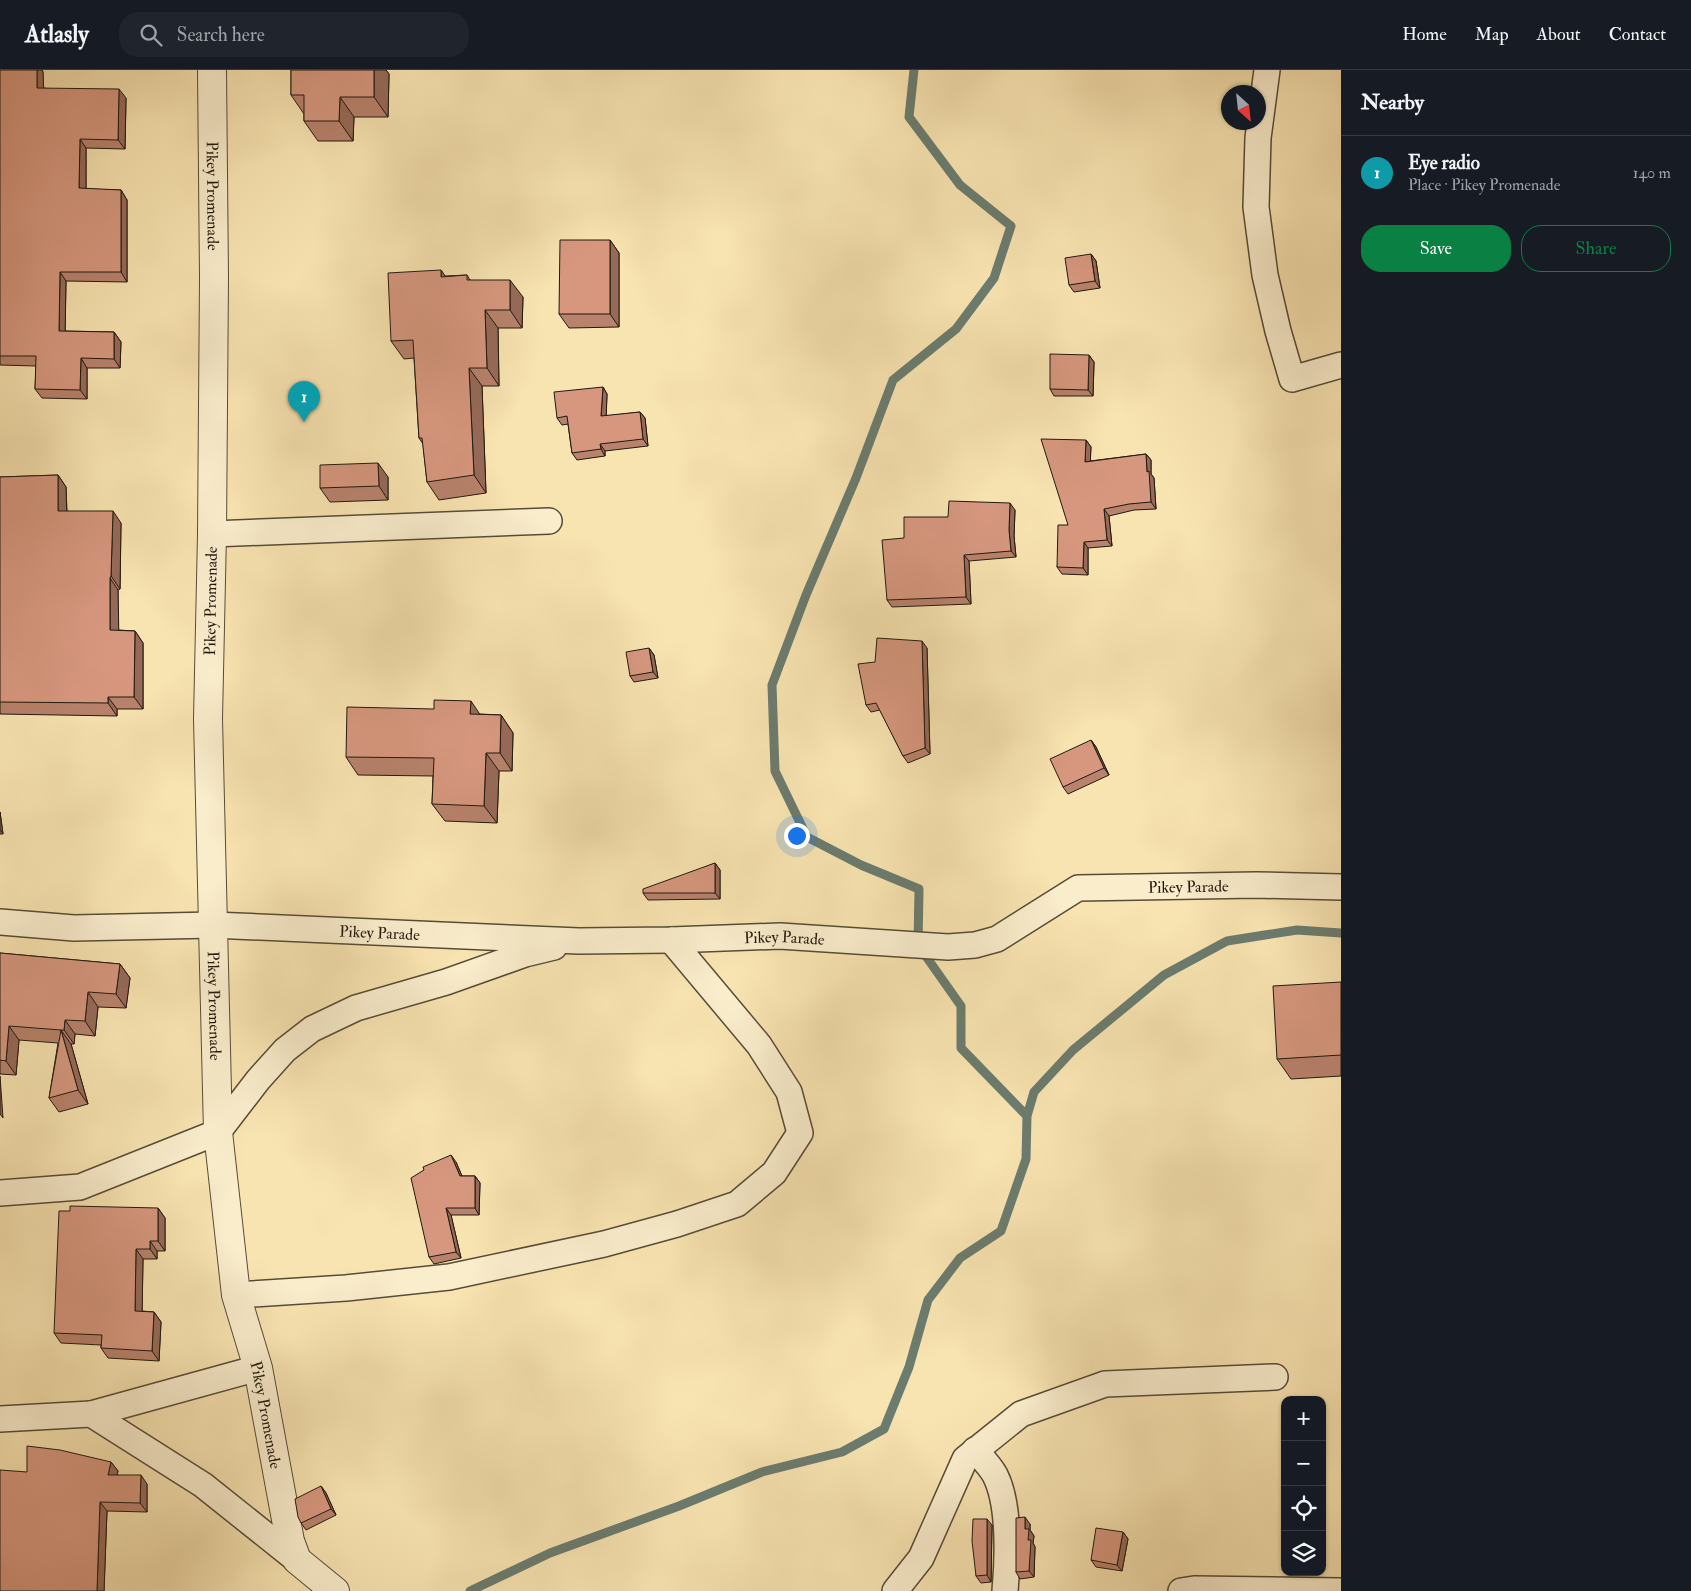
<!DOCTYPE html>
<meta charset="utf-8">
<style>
body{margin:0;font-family:"IM FELL Double Pica",serif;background:#20242c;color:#f1f3f6}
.controls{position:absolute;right:15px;bottom:15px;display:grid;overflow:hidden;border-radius:10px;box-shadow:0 1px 4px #0004}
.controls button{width:45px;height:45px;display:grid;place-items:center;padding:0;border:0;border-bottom:1px solid #363941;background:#171b24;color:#f1f3f6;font:25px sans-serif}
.compass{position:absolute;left:1221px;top:15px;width:45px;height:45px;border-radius:50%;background:#171b24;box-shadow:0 1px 4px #0004;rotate:153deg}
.you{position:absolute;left:796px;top:765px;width:18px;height:18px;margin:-12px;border:4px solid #fff;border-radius:50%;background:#1a73e8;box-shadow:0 0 0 8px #1a73e833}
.badge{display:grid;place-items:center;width:32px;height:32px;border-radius:50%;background:#0b8043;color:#fff;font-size:16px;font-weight:700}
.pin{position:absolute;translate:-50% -41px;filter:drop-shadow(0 1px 2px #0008)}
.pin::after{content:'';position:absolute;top:26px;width:18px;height:15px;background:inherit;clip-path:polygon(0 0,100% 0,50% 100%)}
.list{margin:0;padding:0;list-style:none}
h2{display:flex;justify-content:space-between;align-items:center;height:65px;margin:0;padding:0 20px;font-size:21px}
h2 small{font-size:16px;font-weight:400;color:#9ea1a6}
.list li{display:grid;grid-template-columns:32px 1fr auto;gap:15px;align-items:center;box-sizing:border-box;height:75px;padding:0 20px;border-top:1px solid #363941}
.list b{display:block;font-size:19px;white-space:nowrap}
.list p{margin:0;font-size:16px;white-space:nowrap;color:#9ea1a6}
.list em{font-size:16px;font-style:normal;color:#9ea1a6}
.actions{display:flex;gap:10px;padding:15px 20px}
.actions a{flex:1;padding:11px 0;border:1px solid #0b8043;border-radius:20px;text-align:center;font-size:18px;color:#0b8043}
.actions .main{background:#0b8043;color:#fff}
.icon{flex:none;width:28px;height:28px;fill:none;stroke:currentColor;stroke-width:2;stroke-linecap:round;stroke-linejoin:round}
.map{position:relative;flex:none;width:1341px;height:1521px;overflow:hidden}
header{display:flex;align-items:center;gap:30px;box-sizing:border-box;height:70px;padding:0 25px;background:#171b24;border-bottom:1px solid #363941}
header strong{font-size:24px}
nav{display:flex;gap:28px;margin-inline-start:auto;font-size:18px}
.search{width:350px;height:45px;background:#20242c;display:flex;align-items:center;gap:12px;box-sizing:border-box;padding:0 18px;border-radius:20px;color:#9ea1a6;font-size:19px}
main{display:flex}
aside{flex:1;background:#171b24}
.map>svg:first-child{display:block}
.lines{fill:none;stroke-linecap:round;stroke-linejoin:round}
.stream{stroke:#6b7c6f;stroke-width:9}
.minor-casing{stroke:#574c38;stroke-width:28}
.tertiary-casing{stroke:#574c38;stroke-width:30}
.minor{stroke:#faedcc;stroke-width:25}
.tertiary{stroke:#faedcc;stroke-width:28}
.wall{fill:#b8826c;stroke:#21190f}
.shaded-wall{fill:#966a58;stroke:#21190f}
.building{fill:#d6977e;stroke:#21190f}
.labels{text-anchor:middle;stroke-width:5;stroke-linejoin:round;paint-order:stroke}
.street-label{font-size:16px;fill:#21190f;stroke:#faedcc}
</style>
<header>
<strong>Atlasly</strong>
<div class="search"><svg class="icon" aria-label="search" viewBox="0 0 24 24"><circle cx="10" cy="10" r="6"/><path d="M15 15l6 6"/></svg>Search here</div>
<nav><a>Home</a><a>Map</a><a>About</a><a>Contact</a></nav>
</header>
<main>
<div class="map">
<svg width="1341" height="1521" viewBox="0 0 1341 1521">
<rect width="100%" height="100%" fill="#f8e4b1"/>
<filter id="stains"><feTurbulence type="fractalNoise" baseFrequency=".004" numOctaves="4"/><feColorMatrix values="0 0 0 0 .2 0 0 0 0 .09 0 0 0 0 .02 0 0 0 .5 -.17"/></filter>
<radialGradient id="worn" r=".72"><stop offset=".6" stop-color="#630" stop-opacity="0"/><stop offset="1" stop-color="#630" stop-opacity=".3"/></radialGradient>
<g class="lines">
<!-- stream -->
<path class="stream" d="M914,0L909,47L960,115L1011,156L994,208L956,259L893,310L856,408L806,525L772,615L775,701L807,767L861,795L919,819L918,875L961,936V978L1027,1046
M470,1521L550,1483L679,1436L762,1402L842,1382L884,1359L909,1297L928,1230L960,1188L1001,1161L1026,1089L1027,1046L1034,1022L1073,980L1164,905L1227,871L1297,860L1341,863"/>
<defs>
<g id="minor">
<path d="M1267,0L1258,68L1256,137L1265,205L1278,261L1292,309L1341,295"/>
<path d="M212,464L549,451"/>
<path id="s1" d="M0,852L74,858L213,855L579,871L671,870L780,866L948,877L975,875L997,869L1078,818L1256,815L1341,817"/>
<path d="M0,1123L80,1117L218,1062L258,1010L285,980L312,959L356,938L446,912L525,884L554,877"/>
<path d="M236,1225L346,1218L449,1207L604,1174L677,1154L737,1134L774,1103L800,1063L789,1022L759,975L671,870"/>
<path d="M91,1344L203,1415L297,1490"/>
<path d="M0,1349L91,1344L258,1298"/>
<path d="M975,1380C982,1388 990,1396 995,1405C1010,1434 1008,1489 1005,1521"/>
<path d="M895,1521L921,1488L965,1389L1021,1344L1105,1314L1275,1307"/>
<path d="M1181,1521L1194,1519L1341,1521"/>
</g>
<g id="tertiary">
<path id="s2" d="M212,0L214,208L212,464L208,649L218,1062L236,1225L258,1298L290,1471L297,1490L335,1521"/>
</g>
</defs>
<!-- minor casing -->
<use href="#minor" class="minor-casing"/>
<!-- tertiary casing -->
<use href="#tertiary" class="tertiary-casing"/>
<!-- minor -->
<use href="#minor" class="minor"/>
<!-- tertiary -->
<use href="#tertiary" class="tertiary"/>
</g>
<!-- wall -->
<path class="wall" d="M0,0H42L43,2V18L126,28L125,79L86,78V119L121,120L127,130V212L66,211L65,261L114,262L121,272L120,298H87V329L42,328L35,319L36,296L0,295Z
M291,0H386L389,4L388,47H354L353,71H318L304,51V44L291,25Z
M610,170L619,183V257L569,258L559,244Z
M1091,184L1096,191L1100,218L1074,222L1069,215Z
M441,200L445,206L467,205L470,210L523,227L522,258H498L499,316H482L486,423L439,430L427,412L423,374L419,368L414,288L404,289L391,271Z
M1089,285L1094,292L1093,326H1054L1050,319Z
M603,317L607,324L606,346L640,342L645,348L648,376L605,381V386L577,390L572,383L568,354L562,355L557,348Z
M1086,370L1091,377L1090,391L1146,384L1151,390V404L1154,408L1156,439L1134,440L1109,446L1112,476L1088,478V505L1062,504L1057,497L1068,455Z
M58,405L66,417L67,441L121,453L120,519L118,520V560L135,561L143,573V639H117V646L0,644V407Z
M388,407V430L330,432L320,418Z
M1015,440L1014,466L1016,487L969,491L971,534L892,537L887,530L948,447Z
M649,578L654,585L658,608L634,612L630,606Z
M927,578L930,684L908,693L903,686L880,640L871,642L866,635L875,592Z
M480,644L501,645L513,663L512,701H499L497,753L445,751L432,734L433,706L358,705L346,687Z
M1091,670L1096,677L1109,705L1068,724L1063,717Z
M0,742L3,764H0Z
M715,793L720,800V829L648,830L643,823Z
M0,883L120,894L130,908L126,938L98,937L95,966L75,964L74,974H71L88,1034L59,1042L49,1028L58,973L19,970L16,1005L0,1004Z
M1341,912V1006L1291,1009L1277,989Z
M456,1092L462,1106H475L480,1113L479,1145H451L461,1188L434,1194L429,1187Z
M158,1138L165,1148V1181H157V1189H143L142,1241L154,1242L161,1252L159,1291L108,1288L101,1278V1275L61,1273L54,1263Z
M111,1392L118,1401L117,1405L147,1414V1442L107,1441L104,1521H0L27,1402Z
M321,1416L326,1423L336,1445L306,1460L301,1453Z
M1030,1454V1460L1034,1466L1033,1473L1035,1477L1034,1507L1020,1509L1016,1502Z
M992,1455L991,1512L981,1513L976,1506Z
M1123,1462L1128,1469L1122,1501L1096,1497L1091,1490Z"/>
<!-- shaded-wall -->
<path class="shaded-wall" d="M37,0H42L43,2L44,28L37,18Z
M374,0H386L389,4L388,47L374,27Z
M119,19L126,28L125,79L118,70Z
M340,27L354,47L353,71L339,51Z
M80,69L86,78V128L79,118Z
M121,120L127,130V212L121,202Z
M610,170L619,183V257L610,244Z
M1091,184L1096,191L1100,218L1095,211Z
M441,200L453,218L441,207Z
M60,202L66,211L65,270L59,261Z
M510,210L523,227L522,258L510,240Z
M485,240L498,258L499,316L487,298Z
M114,262L121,272L120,298L114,289Z
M1089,285L1094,292L1093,326L1088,320Z
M81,288L87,298V329L80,320Z
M469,298L482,316L486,423L474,405Z
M603,317L607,324L606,353L601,346Z
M640,342L645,348L648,376L643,369Z
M1086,370L1091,377L1090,399L1085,392Z
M600,374L605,381V386L601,379Z
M1146,384L1151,390V404L1154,408L1156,439L1151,432L1147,402Z
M378,393L388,407V430L379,416Z
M58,405L66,417L67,453L58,441Z
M1010,433L1015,440L1014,466L1016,487L1011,481L1009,460Z
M1104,439L1109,446L1112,476L1107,470Z
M113,441L121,453L120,519L111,506Z
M1084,472L1088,478V505L1083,498Z
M964,485L969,491L971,534L966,527Z
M110,508L118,520L119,572L110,560Z
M135,561L143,573V639L134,627Z
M922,571L927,578L930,684L925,678Z
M649,578L654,585L658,608L653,602Z
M108,627L117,639V646L108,633Z
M471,631L483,649L470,644Z
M501,645L513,663L512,701L500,683Z
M1091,670L1096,677L1109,705L1104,698Z
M486,683L499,701L497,753L484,736Z
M0,742L3,764L0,759Z
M715,793L720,800V829L715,823Z
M120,894L130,908L126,938L116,924Z
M88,922L98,937L95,966L85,951Z
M65,950L75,964L74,974L64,960Z
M9,956L19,970L16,1005L6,991Z
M61,960L71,974L88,1034L78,1020Z
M0,1006L3,1048L0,1044Z
M451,1085L456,1092L465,1113L460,1106Z
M475,1106L480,1113L479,1145L475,1138Z
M158,1138L165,1148V1181L158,1171Z
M446,1138L451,1145L461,1188L456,1182Z
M150,1171L157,1181V1189L150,1179Z
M136,1179L143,1189L142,1251L135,1241Z
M154,1242L161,1252L159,1291L152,1281Z
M111,1392L118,1401L115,1414L108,1405Z
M141,1405L147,1414V1442L140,1433Z
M321,1416L326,1423L336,1445L331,1439Z
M100,1432L107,1441L104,1521H97Z
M1025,1447L1030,1454V1460L1034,1466L1033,1473L1035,1477L1034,1507L1029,1501L1028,1470L1025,1459Z
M987,1449L992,1455L991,1512L987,1505Z
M1123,1462L1128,1469L1122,1501L1117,1495Z"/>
<!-- building -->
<path class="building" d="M0,0H37V18L119,19L118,70L80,69L79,118L121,120V202H60L59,261L114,262V289L81,288L80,320L35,319L36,286H0Z
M291,0H374V27H340L339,51H304V25H291Z
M560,170H610V244H559Z
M1091,184L1095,211L1069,215L1065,188Z
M441,200V207L467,205V210H510V240H485L487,298H469L474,405L427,412L422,368H419L413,270L391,271L388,203Z
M1050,284L1089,285L1088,320L1050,319Z
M603,317L601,346L640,342L643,369L600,374L601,379L572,383L567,346L557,348L554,322Z
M1041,369L1086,370L1085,392L1146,384L1147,402L1149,401L1151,432L1129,434L1104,439L1107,470L1084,472L1083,498L1057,497L1058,455H1068Z
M378,393L379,416L320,418V395Z
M58,405V441H113L111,506L110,508V560L135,561L134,627H108V633L0,632V407Z
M949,431L1010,433L1009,460L1011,481L964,485L966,527L887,530L882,470L904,468V447H948Z
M877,568L922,571L925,678L903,686L876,633L866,635L858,594L875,592Z
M649,578L653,602L630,606L626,582Z
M434,630L471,631L470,644L501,645L500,683H486L484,736L432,734L434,688L346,687L347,637L434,639Z
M1091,670L1104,698L1063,717L1050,689Z
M715,793V823H643V819Z
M0,883L120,894L116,924L88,922L85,951L65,950L64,960H61L78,1020L49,1028L61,960L9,956L6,991L0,990Z
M1341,912V985L1277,989L1273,916Z
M451,1085L460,1106H475V1138H446L456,1182L429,1187L411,1108L424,1100L423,1097Z
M70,1136L158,1138V1171H150V1179H136L135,1241L154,1242L152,1281L101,1278L102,1265L54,1263L59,1141H70Z
M27,1376L60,1380L111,1392L108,1405H141L140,1433L100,1432L97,1521H0V1400L27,1402Z
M321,1416L331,1439L301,1453L298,1447L295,1429Z
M1025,1447V1459H1029L1028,1470H1031L1029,1501L1016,1502V1448Z
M973,1449H987V1505L976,1506L972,1471Z
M1096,1458L1123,1462L1117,1495L1091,1490Z"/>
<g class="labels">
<!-- street labels -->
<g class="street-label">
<text dy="6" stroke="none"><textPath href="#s2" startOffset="126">Pikey Promenade</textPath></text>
<text transform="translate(210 531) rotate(-89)" y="6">Pikey Promenade</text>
<text dy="6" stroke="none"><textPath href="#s1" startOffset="1205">Pikey Parade</textPath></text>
<text dy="6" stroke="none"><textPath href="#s1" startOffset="380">Pikey Parade</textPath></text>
<text dy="6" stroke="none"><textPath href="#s1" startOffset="785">Pikey Parade</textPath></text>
<text dy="6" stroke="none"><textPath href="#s2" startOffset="936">Pikey Promenade</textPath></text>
<text dy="6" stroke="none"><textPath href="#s2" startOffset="1350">Pikey Promenade</textPath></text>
</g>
</g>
<rect width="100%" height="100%" filter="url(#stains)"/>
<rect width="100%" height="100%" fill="url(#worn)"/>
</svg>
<div class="controls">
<button>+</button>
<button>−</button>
<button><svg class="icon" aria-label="locate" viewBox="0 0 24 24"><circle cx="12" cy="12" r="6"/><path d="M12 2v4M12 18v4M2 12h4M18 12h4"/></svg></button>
<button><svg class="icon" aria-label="layers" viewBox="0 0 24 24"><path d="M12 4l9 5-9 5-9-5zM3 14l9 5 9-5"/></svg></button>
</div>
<svg class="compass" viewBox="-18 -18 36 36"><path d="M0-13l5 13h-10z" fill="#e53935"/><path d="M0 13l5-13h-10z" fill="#9ea1a6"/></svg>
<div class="you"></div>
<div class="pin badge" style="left:304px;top:352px;background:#0f9aa8">1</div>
</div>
<aside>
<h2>Nearby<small></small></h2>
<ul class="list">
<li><span class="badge" style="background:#0f9aa8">1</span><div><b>Eye radio</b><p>Place · Pikey Promenade</p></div><em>140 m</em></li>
</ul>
<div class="actions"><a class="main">Save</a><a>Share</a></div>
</aside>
</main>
